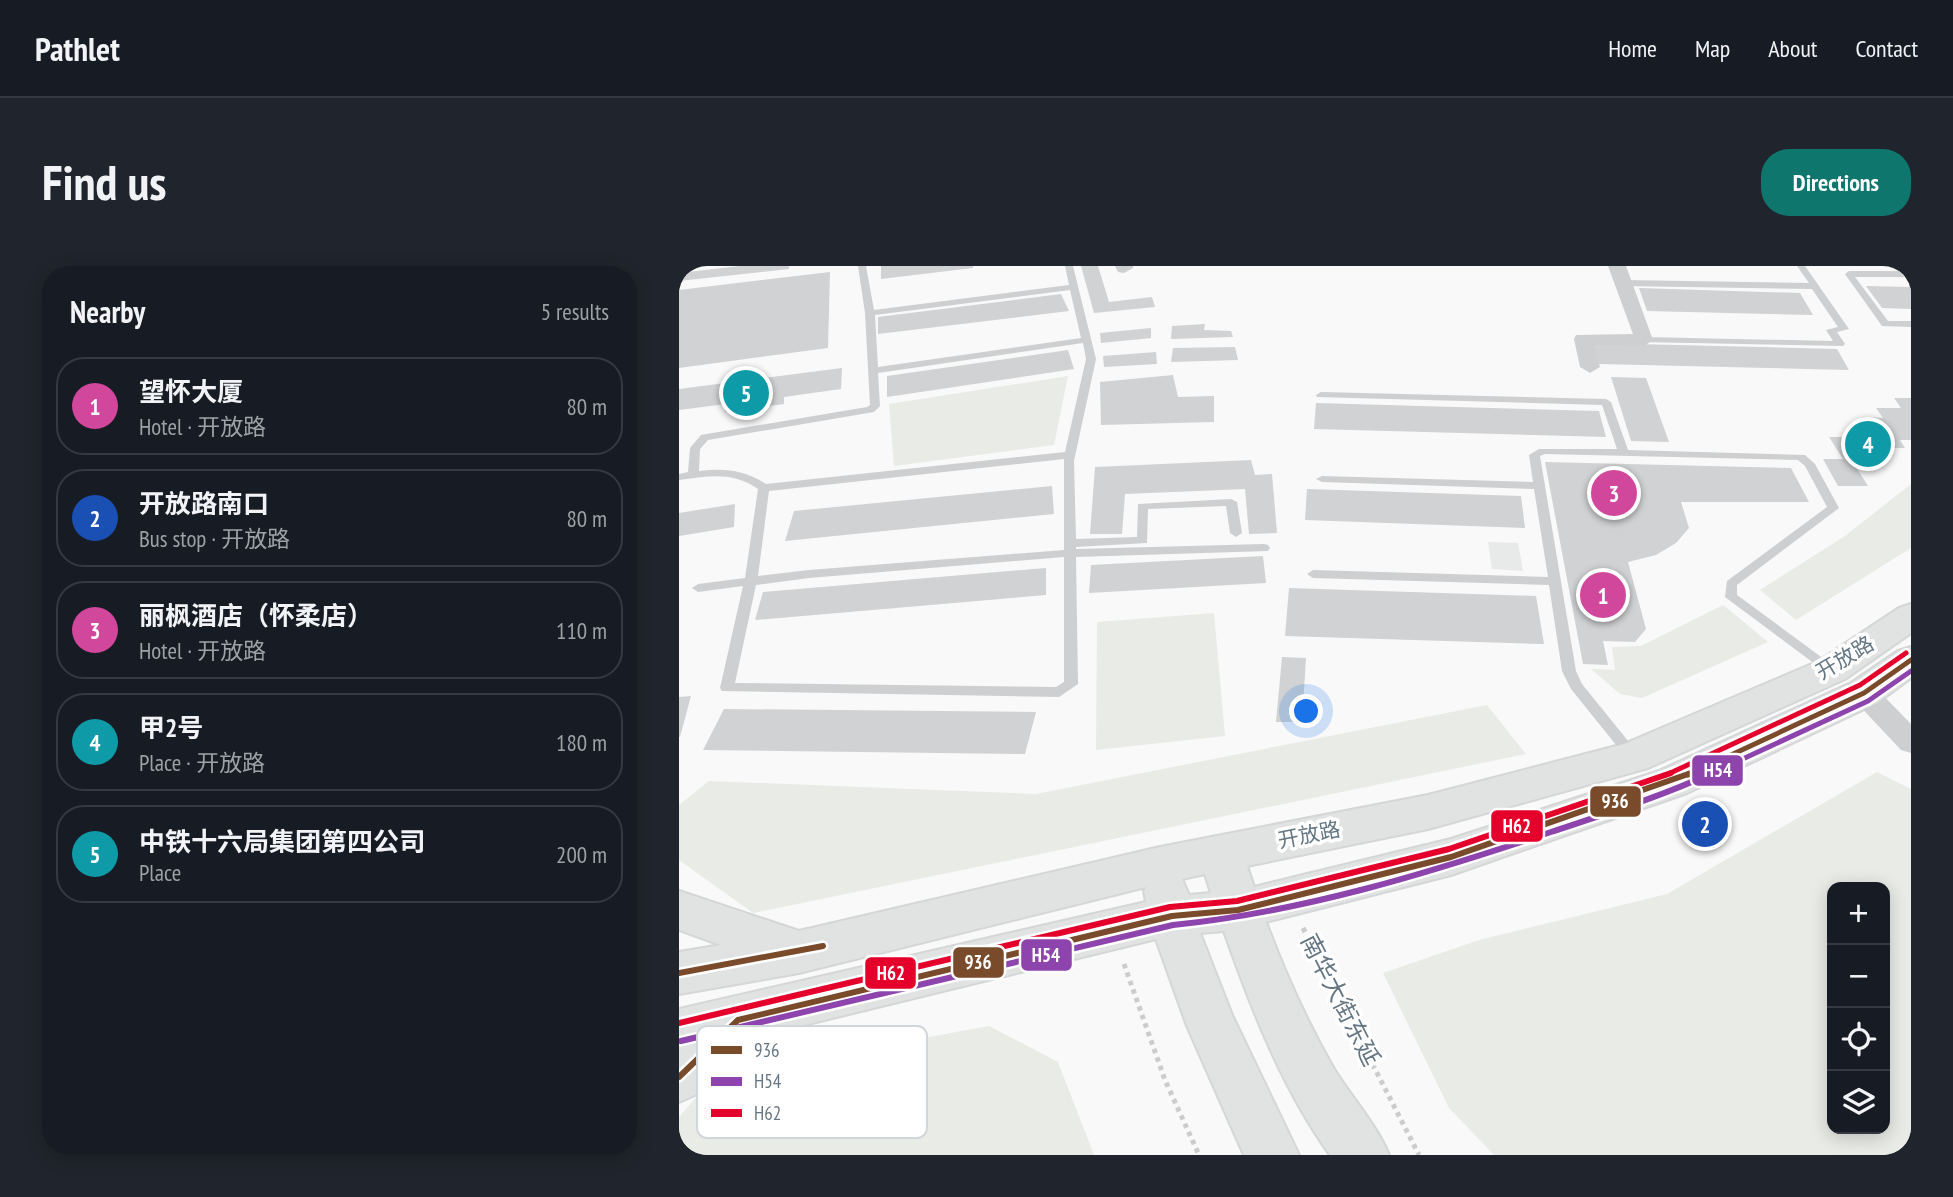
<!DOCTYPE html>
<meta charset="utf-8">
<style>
body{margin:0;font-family:"PT Sans Narrow","Noto Sans SC",sans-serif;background:#20242c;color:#f1f3f6}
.controls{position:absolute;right:21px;bottom:21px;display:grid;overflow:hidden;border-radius:14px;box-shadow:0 4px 18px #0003}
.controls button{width:63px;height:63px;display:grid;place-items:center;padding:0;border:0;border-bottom:2px solid #363941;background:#171b24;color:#f1f3f6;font:35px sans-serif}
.you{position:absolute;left:628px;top:446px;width:24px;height:24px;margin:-18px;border:5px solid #fff;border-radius:50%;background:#1a73e8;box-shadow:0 0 0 10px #1a73e833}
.badge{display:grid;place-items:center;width:46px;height:46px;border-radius:50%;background:#0f766e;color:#fff;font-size:23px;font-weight:700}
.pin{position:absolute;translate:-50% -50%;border:4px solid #fff;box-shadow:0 2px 7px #0006}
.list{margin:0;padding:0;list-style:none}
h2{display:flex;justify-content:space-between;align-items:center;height:91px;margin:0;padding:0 28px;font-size:30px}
h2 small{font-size:23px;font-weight:400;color:#9ea1a6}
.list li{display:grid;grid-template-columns:46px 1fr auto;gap:21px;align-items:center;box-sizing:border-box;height:98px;margin:0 14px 14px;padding:0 14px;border:2px solid #363941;border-radius:28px}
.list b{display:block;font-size:26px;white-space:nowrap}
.list p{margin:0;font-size:23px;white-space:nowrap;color:#9ea1a6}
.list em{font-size:23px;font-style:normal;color:#9ea1a6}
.icon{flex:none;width:38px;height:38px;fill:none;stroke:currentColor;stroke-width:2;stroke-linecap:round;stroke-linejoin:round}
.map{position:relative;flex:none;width:1232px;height:889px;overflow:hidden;border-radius:28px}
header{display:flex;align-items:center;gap:42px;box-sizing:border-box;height:98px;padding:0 35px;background:#171b24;border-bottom:2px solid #363941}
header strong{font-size:33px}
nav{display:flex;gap:38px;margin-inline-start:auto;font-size:24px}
.intro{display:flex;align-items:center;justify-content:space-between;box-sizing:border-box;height:168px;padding:0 42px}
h1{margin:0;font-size:49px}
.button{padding:18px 32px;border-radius:28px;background:#0f766e;color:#fff;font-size:24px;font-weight:700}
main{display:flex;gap:42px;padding:0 42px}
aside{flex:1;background:#171b24;border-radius:28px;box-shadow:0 4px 18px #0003}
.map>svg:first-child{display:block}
.built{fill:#e8e9e9}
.green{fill:#e8ebe6;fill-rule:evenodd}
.building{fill:#d0d2d3}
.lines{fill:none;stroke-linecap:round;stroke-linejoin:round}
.secondary-casing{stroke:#d5d6d7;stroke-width:4}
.path{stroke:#cbcccd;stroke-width:5;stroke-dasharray:4.5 4.5;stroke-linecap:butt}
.lane{fill:#cecfd0;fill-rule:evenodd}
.street{fill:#cecfd0;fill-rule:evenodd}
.secondary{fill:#e1e2e2;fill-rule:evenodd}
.bus-1-far1-casing{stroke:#fff;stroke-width:10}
.bus-1-casing{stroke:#fff;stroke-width:11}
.bus-2-far1-casing{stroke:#fff;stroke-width:10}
.bus-2-casing{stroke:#fff;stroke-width:11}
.bus-3-far1-casing{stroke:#fff;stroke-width:10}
.bus-3-casing{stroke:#fff;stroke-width:11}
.bus-1-far1{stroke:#7a4b2a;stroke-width:5}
.bus-1{stroke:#7a4b2a;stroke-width:6}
.bus-2-far1{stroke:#8e44ad;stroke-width:5}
.bus-2{stroke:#8e44ad;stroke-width:6}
.bus-3-far1{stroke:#e4002b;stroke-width:5}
.bus-3{stroke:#e4002b;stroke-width:6}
.labels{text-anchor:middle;stroke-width:7;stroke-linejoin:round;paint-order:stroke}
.street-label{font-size:21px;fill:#657683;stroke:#fff}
.near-street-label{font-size:24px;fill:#657683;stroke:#fff}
.key{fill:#fff;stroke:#d1d6da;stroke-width:2}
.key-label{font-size:19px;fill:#657683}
.line-badge{stroke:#fff;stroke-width:2.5}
.badge-label{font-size:19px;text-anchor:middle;font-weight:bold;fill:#fff}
</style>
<header>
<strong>Pathlet</strong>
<nav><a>Home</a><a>Map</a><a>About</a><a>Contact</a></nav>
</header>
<div class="intro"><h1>Find us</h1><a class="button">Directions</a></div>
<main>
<aside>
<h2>Nearby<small>5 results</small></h2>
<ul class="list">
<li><span class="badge" style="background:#d1479c">1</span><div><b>望怀大厦</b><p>Hotel · 开放路</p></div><em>80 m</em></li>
<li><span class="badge" style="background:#1a4fb4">2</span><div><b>开放路南口</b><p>Bus stop · 开放路</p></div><em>80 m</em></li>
<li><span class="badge" style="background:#d1479c">3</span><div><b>丽枫酒店（怀柔店）</b><p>Hotel · 开放路</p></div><em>110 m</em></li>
<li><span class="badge" style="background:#0f9aa8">4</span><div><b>甲2号</b><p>Place · 开放路</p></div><em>180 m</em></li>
<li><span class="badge" style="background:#0f9aa8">5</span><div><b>中铁十六局集团第四公司</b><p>Place</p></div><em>200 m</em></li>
</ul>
</aside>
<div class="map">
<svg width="1232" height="889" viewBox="0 0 1232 889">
<rect width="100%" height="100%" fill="#f9f9f9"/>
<!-- built -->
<path class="built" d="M809,276L839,277L844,305L813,303Z"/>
<!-- green -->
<path class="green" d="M389,110L375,179L215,200L210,138Z
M1232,218V282L1117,354L1081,324L1166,270Z
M1044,339L1089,376L963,432L941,428L912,403L936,404L933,381L962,380Z
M535,347L546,470L417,484L418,356Z
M808,439L847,488L74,647L0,594V539L30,515L357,528Z
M1198,506L1232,523V889H815L770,842L704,707L800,674L988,628ZM1153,621H1206V863H1153Z
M310,760L379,796L415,889H0V851L36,810Z"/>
<!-- building -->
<path class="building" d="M61,0H110V3L0,15V7Z
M202,0H294V2L202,13Z
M402,0H419L430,36L473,31L476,41L415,47Z
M151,6L149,82L0,102V24Z
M1187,20L1232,21V43L1203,42Z
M960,22L1121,27L1134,49L968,45Z
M382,28L390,45L199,68V51Z
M526,58L525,64L552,65L554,71L492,73L493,60Z
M472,62V72L422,77L421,67Z
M914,77L1158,83L1170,104L920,98Z
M556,81L559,94L492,96L494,82Z
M389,84L395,103L208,131V110Z
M477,86L478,98L425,101L424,90Z
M163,102L162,123L105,131V138L46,146L47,138L0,144V123Z
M494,109L499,131L535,130V156L422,159L421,116Z
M932,111L967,112L990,176L952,175Z
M1215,132H1232V174H1221L1226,182H1204L1211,191H1190L1196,201H1177L1189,220H1159L1144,193H1164L1150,171H1175L1170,162H1190L1183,151L1204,152L1197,142H1222Z
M637,137L920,145L927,171L635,163Z
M572,194L576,209L593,208L598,267L570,268L566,223L446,228L443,268H411L416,201Z
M866,196L1112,202L1130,236H1002L1010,262L997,277L977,289L949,296L967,363L956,376L924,375L929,399L904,398Z
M373,220L375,248L106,275L115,245Z
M628,223L842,230L846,262L626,254Z
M56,238L55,261L0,270V247Z
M584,290L587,317L410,327L412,299Z
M367,302V329L76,354L84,326Z
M610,322L857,330L865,378L606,370Z
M603,391L627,392L623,456H597Z
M12,430L1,471H0V431Z
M45,443L357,446L346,488L24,484Z"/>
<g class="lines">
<defs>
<path id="secondary" d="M1232,338V367L1166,413L969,502L749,563L568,600L575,621L772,573L980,505L1172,417L1219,385L1232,381V412L1198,437L1008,527L772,609L587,656C606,707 628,756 655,803C673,832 697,858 710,889H651C603,822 572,742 545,665L521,667L553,749L620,889H565L508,760L477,673L76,771L18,828L0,836V743L467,636L465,625L467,621L120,707L0,728V686L42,679L0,664V625L120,665L481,581L749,529L945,478L1140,395L1220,342ZM526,608L532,627L510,629L503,613Z"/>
</defs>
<!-- secondary casing -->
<use href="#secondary" class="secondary-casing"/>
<!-- path -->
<path class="path" d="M624,662L740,889
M445,698L486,814L520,889"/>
<!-- lane -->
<path class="lane" d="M179,0H187L195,44L390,19L386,0H394L417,93L395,195L397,273L458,271L459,238L552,233L558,236L563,267L557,271L551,267L547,240L469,243L468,277L397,281V283L585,278L589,279L591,282L589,285L397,291L399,418L380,431L43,425L41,422L64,320L19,326L13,322L19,318L66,312L79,223C54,205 29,210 0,214V208L9,206L11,182L22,169L188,141L191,139L186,47ZM391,24L402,72L199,101L196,49ZM404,77L407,93L386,186L87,218C66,204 45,202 20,205L21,183L29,174L195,146L201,140L199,107ZM385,193V284L130,304L79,310L90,225ZM385,291V416L377,421L56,417L77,319L130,312Z
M1118,0H1126L1170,63L1158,66L1166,78L1164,80L962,76L960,74L965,71L1154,75L1147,64L1159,61L1133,23L944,20L940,17L944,14L1130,17Z
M1232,5V11H1176L1209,55H1232V61L1203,60L1166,8L1170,5Z
M642,126L927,133L932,136L949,184L1126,189L1136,198L1160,242L1058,319V329L1160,404L1153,409L1148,407L1046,331L1048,315L1148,241L1126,200L1119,194L866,188L861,190L897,405L903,418L962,491L960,495H950L892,423L883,405L870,319L634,312L628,308L634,304L869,311L855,223L643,216L637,213L643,210L854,216L850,189L860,183H938L923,139L638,131L637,129Z"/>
<!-- street -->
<path class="street" d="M436,0H454V2L445,7L439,6Z
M929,0H947L974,74L965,80L915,79L921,101L911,107L901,101L895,73L897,69L954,68Z
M1185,417L1195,420L1232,458V487L1222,484L1175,434L1171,427L1175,420Z"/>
<!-- secondary -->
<use href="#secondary" class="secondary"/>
<defs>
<path id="bus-1-far1" d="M1009,509L1185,427L1232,394"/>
<path id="bus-1" d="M0,707L144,680
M0,811L59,754L493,650L559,644L772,591L1012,507"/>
<path id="bus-2-far1" d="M1029,509L1189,435L1232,405"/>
<path id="bus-2" d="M2,775L494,659C623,646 750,607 872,566C926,548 981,531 1033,507"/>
<path id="bus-3-far1" d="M987,509L1181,419L1227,387"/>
<path id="bus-3" d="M0,757L491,641L558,635L770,583L992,507"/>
</defs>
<!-- bus-1-far1 casing -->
<use href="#bus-1-far1" class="bus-1-far1-casing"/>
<!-- bus-1 casing -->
<use href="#bus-1" class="bus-1-casing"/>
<!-- bus-2-far1 casing -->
<use href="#bus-2-far1" class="bus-2-far1-casing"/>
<!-- bus-2 casing -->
<use href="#bus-2" class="bus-2-casing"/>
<!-- bus-3-far1 casing -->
<use href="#bus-3-far1" class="bus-3-far1-casing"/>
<!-- bus-3 casing -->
<use href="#bus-3" class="bus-3-casing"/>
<!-- bus-1-far1 -->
<use href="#bus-1-far1" class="bus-1-far1"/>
<!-- bus-1 -->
<use href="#bus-1" class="bus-1"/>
<!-- bus-2-far1 -->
<use href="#bus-2-far1" class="bus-2-far1"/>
<!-- bus-2 -->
<use href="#bus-2" class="bus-2"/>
<!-- bus-3-far1 -->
<use href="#bus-3-far1" class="bus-3-far1"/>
<!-- bus-3 -->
<use href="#bus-3" class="bus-3"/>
</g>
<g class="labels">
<!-- street labels -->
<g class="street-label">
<text transform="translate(1166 392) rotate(-31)" y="7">开放路</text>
<text transform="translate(630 569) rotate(-11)" y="7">开放路</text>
</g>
<!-- near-street labels -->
<g class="near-street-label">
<text transform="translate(661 734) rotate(63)" y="8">南华大街东延</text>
</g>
</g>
<!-- legend -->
<rect x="18" y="760" width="230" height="112" rx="10" class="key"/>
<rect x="32" y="780" width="31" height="8" fill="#7a4b2a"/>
<rect x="32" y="811" width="31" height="9" fill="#8e44ad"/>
<rect x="32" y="843" width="31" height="8" fill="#e4002b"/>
<g class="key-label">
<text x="75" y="791">936</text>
<text x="75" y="822">H54</text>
<text x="75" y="854">H62</text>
</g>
<g class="line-badge">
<rect x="1012" y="488" width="53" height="33" rx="7" fill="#8e44ad"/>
<rect x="910" y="519" width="53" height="33" rx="7" fill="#7a4b2a"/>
<rect x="811" y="543" width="54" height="34" rx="7" fill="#e4002b"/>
<rect x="341" y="672" width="53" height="34" rx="7" fill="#8e44ad"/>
<rect x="273" y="680" width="53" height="33" rx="7" fill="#7a4b2a"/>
<rect x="185" y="690" width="53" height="34" rx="7" fill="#e4002b"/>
</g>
<g class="badge-label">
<text x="1039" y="511">H54</text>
<text x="936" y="542">936</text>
<text x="838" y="567">H62</text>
<text x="367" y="696">H54</text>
<text x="299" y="703">936</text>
<text x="212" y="714">H62</text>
</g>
</svg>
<div class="controls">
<button>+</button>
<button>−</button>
<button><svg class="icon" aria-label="locate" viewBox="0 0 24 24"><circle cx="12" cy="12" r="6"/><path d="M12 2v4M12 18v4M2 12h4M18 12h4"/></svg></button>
<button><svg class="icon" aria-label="layers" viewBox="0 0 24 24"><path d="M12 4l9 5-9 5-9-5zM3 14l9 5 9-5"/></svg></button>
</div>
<div class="you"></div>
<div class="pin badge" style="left:924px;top:329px;background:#d1479c">1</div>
<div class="pin badge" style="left:1026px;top:558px;background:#1a4fb4">2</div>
<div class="pin badge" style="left:935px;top:227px;background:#d1479c">3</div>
<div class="pin badge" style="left:1189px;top:178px;background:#0f9aa8">4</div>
<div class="pin badge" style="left:67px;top:127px;background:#0f9aa8">5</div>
</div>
</main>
